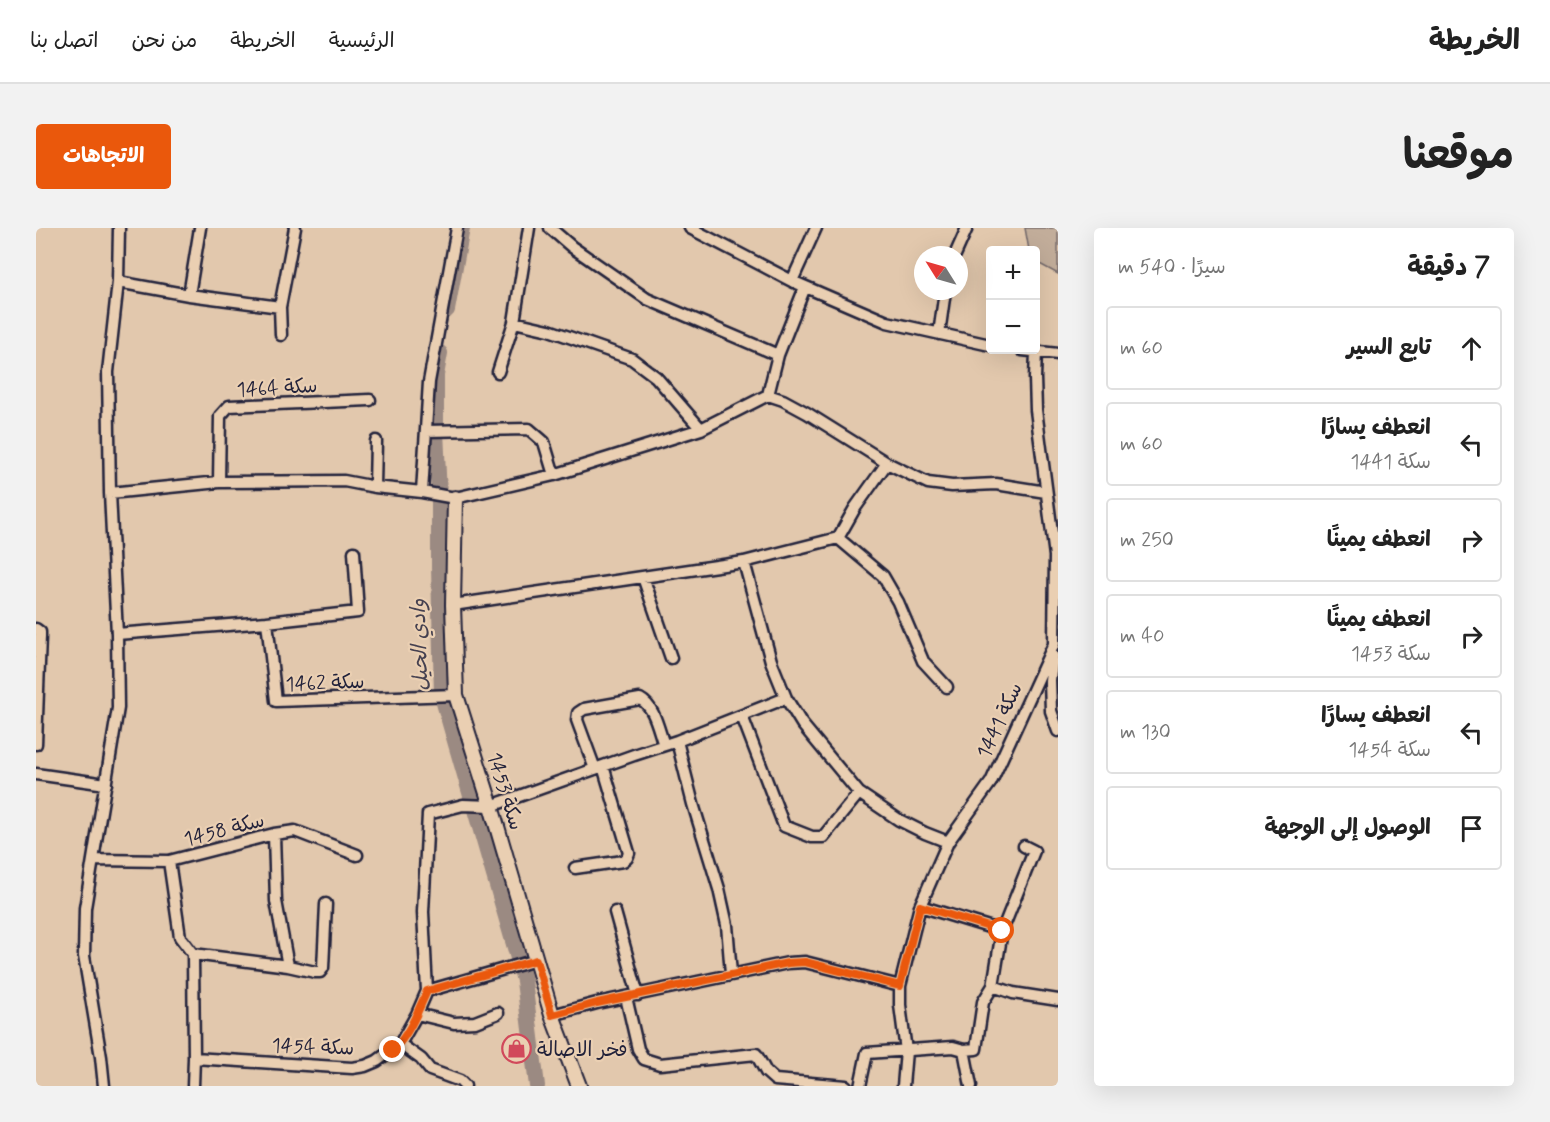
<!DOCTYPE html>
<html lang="ar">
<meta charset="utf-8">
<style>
body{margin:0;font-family:Mynerve,"Playpen Sans Arabic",sans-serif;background:#f2f2f2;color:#222;direction:rtl}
.controls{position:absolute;right:18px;top:18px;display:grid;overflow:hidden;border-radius:6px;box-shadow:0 6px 24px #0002}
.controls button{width:54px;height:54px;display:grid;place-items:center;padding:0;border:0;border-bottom:2px solid #e0e0e0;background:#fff;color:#222;font:30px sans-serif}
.compass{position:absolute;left:878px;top:18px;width:54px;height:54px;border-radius:50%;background:#fff;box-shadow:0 6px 24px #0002;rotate:307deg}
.stop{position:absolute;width:18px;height:18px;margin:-14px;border:4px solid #ea580c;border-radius:50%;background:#fff}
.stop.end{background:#ea580c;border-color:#fff;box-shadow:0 2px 6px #0008}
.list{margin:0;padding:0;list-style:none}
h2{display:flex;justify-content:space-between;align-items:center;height:78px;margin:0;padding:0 24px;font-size:26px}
h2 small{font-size:20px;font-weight:400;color:#767676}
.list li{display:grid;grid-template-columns:39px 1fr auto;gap:18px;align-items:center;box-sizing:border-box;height:84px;margin:0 12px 12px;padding:0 12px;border:2px solid #e0e0e0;border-radius:6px}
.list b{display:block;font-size:22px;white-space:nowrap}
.list p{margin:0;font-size:20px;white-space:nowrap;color:#767676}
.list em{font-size:20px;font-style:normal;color:#767676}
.icon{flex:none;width:33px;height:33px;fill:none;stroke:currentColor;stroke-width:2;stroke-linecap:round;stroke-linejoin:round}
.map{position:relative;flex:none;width:1022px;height:858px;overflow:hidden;direction:ltr;border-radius:6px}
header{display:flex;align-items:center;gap:36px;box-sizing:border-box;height:84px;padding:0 30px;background:#fff;border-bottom:2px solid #e0e0e0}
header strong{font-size:28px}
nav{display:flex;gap:33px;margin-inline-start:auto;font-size:21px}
.intro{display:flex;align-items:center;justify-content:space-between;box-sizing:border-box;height:144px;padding:0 36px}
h1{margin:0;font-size:42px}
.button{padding:15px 27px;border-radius:6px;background:#ea580c;color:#fff;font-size:21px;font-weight:700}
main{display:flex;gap:36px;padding:0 36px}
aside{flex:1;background:#fff;border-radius:6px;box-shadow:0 6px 24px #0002}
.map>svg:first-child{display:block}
.green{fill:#c2ad9a;stroke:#72686a;stroke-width:1.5}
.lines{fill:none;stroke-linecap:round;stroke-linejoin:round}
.river{stroke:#9b8a82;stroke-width:16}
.minor-casing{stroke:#22223b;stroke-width:15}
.tertiary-casing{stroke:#22223b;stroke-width:18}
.minor{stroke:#eacfb2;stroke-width:10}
.tertiary{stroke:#eacfb2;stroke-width:14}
.route{stroke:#ea580c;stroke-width:8}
.labels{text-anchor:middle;stroke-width:4.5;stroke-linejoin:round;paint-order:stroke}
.street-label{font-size:20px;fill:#22223b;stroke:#eacfb2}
.poi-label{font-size:20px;fill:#22223b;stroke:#eacfb2;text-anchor:start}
.water-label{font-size:21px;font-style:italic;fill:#464150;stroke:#eacfb2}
</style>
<header>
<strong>الخريطة</strong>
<nav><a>الرئيسية</a><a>الخريطة</a><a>من نحن</a><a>اتصل بنا</a></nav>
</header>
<div class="intro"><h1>موقعنا</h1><a class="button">الاتجاهات</a></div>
<main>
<aside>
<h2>7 دقيقة<small>سيرًا · 540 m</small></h2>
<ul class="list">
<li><svg class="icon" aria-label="ahead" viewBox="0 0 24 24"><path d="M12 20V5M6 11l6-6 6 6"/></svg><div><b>تابع السير</b></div><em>60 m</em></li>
<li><svg class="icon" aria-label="left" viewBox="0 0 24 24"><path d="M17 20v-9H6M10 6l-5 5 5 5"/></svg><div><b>انعطف يسارًا</b><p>سكة 1441</p></div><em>60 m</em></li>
<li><svg class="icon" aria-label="right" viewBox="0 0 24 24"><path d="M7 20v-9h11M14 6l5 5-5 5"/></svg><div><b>انعطف يمينًا</b></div><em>250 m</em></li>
<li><svg class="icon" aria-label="right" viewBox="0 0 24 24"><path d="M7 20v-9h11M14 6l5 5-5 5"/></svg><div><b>انعطف يمينًا</b><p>سكة 1453</p></div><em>40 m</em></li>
<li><svg class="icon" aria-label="left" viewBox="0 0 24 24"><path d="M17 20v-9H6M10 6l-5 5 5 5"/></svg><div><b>انعطف يسارًا</b><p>سكة 1454</p></div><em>130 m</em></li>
<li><svg class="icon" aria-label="arrive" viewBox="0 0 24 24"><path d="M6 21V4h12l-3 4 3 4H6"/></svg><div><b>الوصول إلى الوجهة</b></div></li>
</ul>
</aside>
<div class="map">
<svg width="1022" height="858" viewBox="0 0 1022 858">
<rect width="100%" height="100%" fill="#e2c8ad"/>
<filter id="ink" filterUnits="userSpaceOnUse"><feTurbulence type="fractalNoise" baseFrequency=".0167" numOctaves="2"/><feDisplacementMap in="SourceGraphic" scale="12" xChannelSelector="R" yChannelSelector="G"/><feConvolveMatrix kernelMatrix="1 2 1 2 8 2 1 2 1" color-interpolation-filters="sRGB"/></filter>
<g filter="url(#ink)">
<!-- green -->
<path class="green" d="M989,0H1022V46L1000,34L999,22H993Z"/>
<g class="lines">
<!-- river -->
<path class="river" d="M411,82L426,0
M404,125L400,147V203L403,267V339L406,468L484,737L488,753L501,858"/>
<defs>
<path id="minor" d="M514,0L536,19L611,71L742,127
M654,0L756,53L851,94L954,117
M919,27L931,0
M756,53L780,0
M82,54L153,67L244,79
M153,67L164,0
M478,94L513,102L596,131L620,149L665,201
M903,106L909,63
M245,107L244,79L259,0
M986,122L1022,126
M462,144L478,94L493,0
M732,167L742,127L769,59
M390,203L493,201L508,214L518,247
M183,254L184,188L193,178L334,172
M339,259L340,213
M386,264L393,154L421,0
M74,265L183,254L308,253L339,259L386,264L419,270L518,247L665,201L732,167L747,172L771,185L851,235L892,255L916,258L960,256L1010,264
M802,310L819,280L851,235
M708,334L735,433L750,470L766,496L823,565L863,592L889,605L912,614
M607,349L635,430
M417,377L708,334L802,310L847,348L862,374L887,433L911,459
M231,394L240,473L420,467
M0,401L4,404V408L0,516
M81,406L231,394L322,384L318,324
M1017,428L1014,452L1015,483L1022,503
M706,488L748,598L776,609H787L823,565
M641,513L657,576L683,661L691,697L695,746
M559,541L541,492L542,485L548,481L604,471C619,479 622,501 628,517
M0,546L70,556
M58,632L133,633L238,606L259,603L321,627
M133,633L144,709L157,726L158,830L157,858
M539,640L587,633L591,630L593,625L567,538
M884,678L966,703
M579,684L602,767
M157,726L252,738L240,673L238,606
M252,738L279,744H284L287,740L290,676
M957,758L977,765L1022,772
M391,763L500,732
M590,769L602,821L608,831L624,836L720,826L730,844L739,852L810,858
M381,786L418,795L439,794L462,785
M516,787L561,775L752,735L769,734L864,758
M364,816L385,831L394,842L424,853L429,858
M928,822L935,858
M158,830L316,840L329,838L341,833L364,816L381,786L391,763L387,684L392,586L427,577L455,578L598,527L641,513L750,470
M68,858L65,829L48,728L49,680L82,480L81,406L74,265L72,144L82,54L83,0
M824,858L831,825L917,819L928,822L940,821L947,774L957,758L966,703L998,623L988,618
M867,858L870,823L864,777V758L884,678L912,614L955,554L1018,416L1019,328L1000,182L999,150L1000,123"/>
<path id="tertiary" d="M419,270L417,377L420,467L455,578L516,787L543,858"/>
</defs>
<!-- minor casing -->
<use href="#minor" class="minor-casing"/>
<!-- tertiary casing -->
<use href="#tertiary" class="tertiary-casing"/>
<!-- minor -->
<use href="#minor" class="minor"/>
<!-- tertiary -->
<use href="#tertiary" class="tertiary"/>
</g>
</g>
<g class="lines" filter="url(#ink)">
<!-- route -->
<path class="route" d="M357,822C373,807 382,783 391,763L500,732L516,787L561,775L752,735L769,734L864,758L884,678L966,703"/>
</g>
<!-- icons -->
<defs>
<symbol id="shop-ring" viewBox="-11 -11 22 22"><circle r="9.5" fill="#eacfb2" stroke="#d1495b" stroke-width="1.5"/><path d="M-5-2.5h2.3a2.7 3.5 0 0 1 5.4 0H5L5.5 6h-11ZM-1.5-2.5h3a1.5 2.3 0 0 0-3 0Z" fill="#d1495b"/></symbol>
</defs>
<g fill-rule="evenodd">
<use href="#shop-ring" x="464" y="804" width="33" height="33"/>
</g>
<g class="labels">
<!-- street labels -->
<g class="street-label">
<text transform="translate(241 159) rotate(-3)" y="7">سكة 1464</text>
<text transform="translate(289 454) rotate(-2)" y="7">سكة 1462</text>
<text transform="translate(963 492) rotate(-65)" y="7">سكة 1441</text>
<text transform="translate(470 563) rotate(73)" y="7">سكة 1453</text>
<text transform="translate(188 601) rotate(-14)" y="7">سكة 1458</text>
<text transform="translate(277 818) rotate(2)" y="7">سكة 1454</text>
</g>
<!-- poi labels -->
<g class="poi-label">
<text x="501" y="828">فخر الاصالة</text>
</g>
<!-- water labels -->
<g class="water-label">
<text transform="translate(383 417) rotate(-92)" y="7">وادي الحيل</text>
</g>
</g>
</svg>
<div class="controls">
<button>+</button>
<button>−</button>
</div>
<svg class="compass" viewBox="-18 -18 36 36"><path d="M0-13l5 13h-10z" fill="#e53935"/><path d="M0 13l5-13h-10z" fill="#767676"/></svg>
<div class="stop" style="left:966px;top:703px"></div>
<div class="stop end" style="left:357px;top:822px"></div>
</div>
</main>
